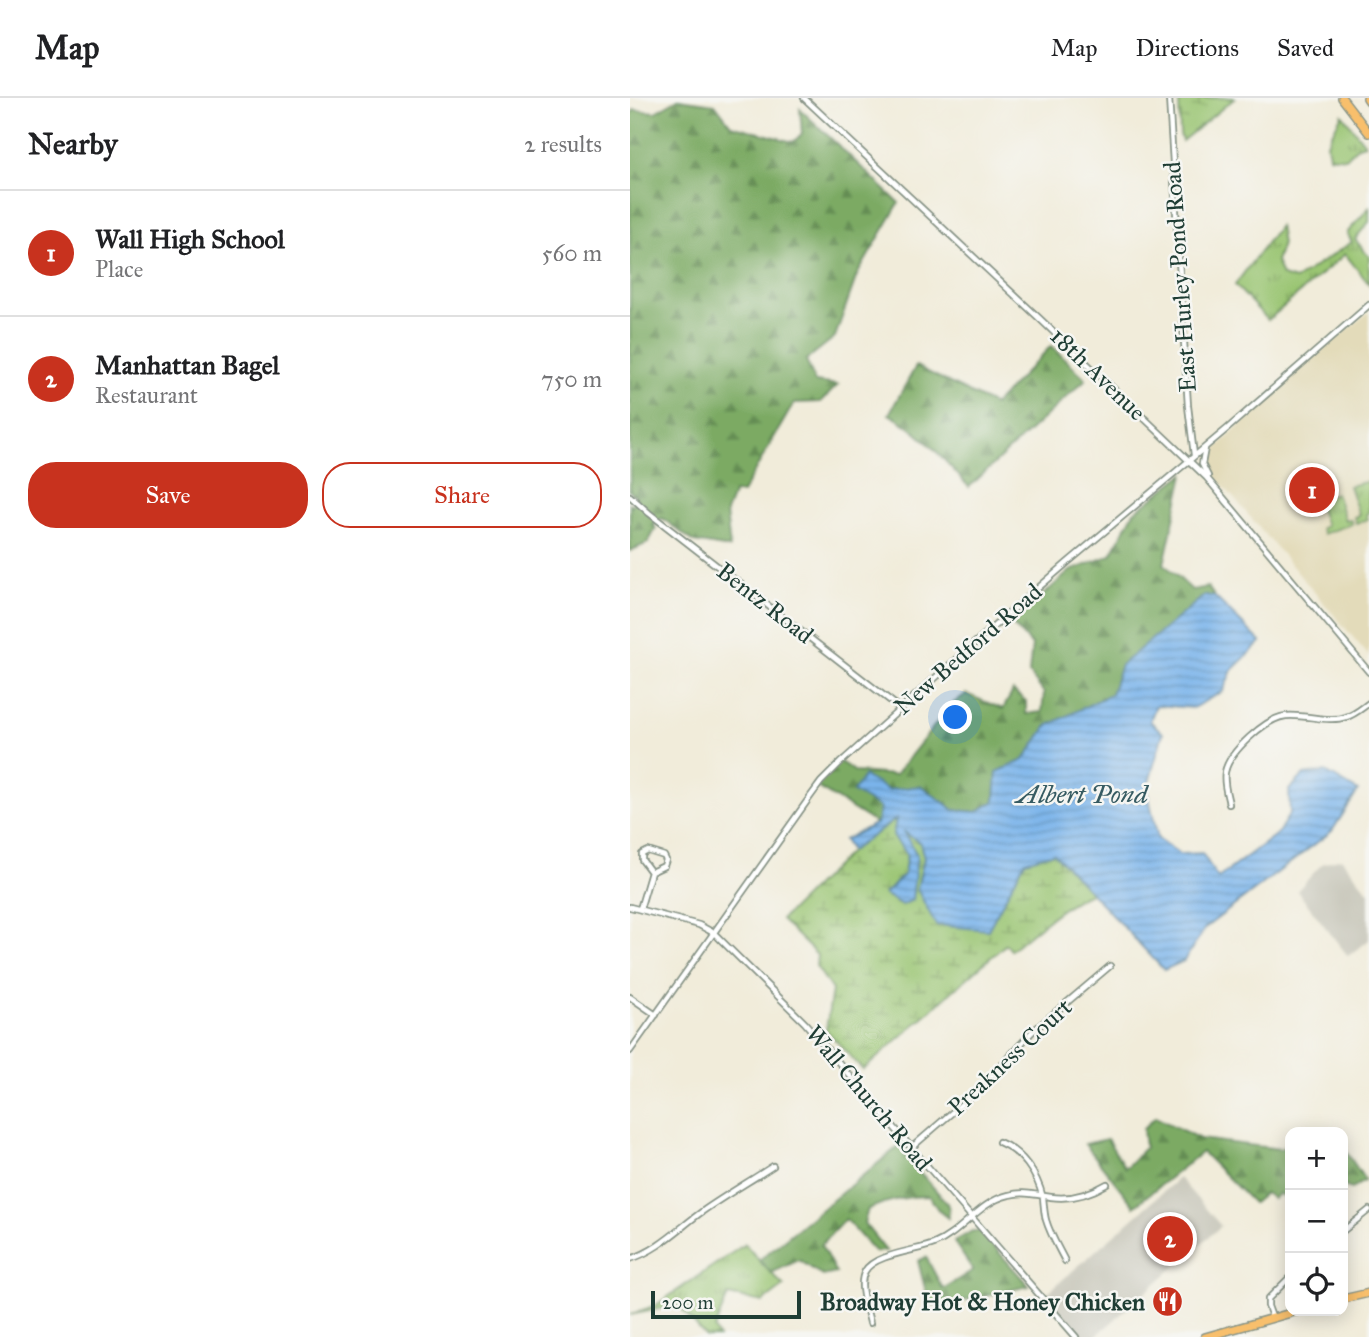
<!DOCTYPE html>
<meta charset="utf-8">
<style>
body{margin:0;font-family:"IM FELL Great Primer",serif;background:#f2f2f2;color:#202124}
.controls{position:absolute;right:21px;bottom:21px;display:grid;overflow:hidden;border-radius:14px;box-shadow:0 4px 18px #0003}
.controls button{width:63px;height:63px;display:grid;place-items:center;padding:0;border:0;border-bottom:2px solid #e0e0e0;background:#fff;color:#202124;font:35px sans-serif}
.scale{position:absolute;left:21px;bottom:18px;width:150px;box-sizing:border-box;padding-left:7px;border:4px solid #1f3d34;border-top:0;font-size:19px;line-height:24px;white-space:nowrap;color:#1f3d34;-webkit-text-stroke:5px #f6f6f2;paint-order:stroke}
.you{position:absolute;left:326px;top:620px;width:24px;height:24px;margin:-18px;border:5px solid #fff;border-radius:50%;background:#1a73e8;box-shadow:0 0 0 10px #1a73e833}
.badge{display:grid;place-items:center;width:46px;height:46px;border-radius:50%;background:#c8321e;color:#fff;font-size:23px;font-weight:700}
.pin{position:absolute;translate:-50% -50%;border:4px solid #fff;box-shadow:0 2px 7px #0006}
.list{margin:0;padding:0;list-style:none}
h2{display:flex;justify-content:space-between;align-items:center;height:91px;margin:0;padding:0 28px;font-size:30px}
h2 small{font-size:23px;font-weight:400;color:#757577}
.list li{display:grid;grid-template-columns:46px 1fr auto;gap:21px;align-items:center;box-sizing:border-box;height:126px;padding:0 28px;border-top:2px solid #e0e0e0}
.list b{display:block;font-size:26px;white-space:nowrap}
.list p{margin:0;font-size:23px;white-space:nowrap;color:#757577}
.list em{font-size:23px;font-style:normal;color:#757577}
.actions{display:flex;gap:14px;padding:21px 28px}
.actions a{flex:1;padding:16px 0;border:2px solid #c8321e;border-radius:28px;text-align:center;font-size:24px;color:#c8321e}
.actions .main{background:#c8321e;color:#fff}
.icon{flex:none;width:38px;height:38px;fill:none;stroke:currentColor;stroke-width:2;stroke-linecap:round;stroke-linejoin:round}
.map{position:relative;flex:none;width:739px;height:1239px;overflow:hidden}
header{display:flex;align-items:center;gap:42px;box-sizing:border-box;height:98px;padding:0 35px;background:#fff;border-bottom:2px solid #e0e0e0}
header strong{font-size:33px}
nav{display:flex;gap:38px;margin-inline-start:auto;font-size:24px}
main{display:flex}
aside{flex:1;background:#fff}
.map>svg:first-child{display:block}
.built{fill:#e3dbba}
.industrial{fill:#c6c5b8}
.grass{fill:url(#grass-tufts);stroke:#5c8153;stroke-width:2}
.forest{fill:url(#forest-firs);stroke:#4d744c;stroke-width:2}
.wetland{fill:url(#wetland-marsh);stroke:#5c8153;stroke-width:2}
.water{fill:url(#water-rules);stroke:#4c7890;stroke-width:2}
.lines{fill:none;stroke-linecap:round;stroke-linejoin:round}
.minor-casing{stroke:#889487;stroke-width:8}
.highway-casing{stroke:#889487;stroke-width:10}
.minor{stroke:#fff;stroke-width:4.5}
.highway{stroke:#f8bf6c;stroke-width:7}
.labels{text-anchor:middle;stroke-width:5;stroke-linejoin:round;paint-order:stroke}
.street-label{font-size:24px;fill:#1f3d34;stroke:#f6f6f2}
.poi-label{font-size:24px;font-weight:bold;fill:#1f3d34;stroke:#f6f6f2;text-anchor:end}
.water-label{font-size:26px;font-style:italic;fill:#365b62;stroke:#f6f6f2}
</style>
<header>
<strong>Map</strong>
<nav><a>Map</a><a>Directions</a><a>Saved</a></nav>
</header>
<main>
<aside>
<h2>Nearby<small>2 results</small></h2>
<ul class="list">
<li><span class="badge">1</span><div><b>Wall High School</b><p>Place</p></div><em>560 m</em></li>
<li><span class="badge">2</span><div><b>Manhattan Bagel</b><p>Restaurant</p></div><em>750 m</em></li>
</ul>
<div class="actions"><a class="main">Save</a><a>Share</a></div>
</aside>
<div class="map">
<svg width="739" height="1239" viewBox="0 0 739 1239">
<defs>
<pattern id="grass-tufts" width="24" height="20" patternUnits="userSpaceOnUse" patternTransform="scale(1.75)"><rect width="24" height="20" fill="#9ac572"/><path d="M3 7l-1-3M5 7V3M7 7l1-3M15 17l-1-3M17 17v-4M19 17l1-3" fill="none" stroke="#7da15e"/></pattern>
<pattern id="forest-firs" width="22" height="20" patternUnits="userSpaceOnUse" patternTransform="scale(1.75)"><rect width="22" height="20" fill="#7baa64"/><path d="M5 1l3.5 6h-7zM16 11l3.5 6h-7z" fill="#648c53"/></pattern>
<pattern id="wetland-marsh" width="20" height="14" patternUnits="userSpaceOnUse" patternTransform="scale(1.75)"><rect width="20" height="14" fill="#9ac572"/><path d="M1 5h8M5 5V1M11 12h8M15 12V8" fill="none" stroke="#7da15e"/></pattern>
<pattern id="water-rules" width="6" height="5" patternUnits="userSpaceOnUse" patternTransform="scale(1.75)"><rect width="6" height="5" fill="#7ab4eb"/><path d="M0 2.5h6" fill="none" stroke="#6394bf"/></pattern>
</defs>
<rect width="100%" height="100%" fill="#f6f6f2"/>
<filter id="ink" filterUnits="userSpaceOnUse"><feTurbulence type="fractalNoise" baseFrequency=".0143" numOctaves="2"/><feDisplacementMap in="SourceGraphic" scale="14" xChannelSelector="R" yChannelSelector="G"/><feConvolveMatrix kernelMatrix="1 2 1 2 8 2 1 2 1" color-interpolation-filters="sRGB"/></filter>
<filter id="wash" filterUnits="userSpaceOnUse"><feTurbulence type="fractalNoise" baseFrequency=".00686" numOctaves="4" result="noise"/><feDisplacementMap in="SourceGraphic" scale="28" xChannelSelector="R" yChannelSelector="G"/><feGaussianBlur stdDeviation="1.57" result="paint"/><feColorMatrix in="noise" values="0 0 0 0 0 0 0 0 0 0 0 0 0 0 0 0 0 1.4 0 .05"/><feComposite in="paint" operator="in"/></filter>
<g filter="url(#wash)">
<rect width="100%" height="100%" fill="#f1ecda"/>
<!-- built -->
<path class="built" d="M739,214V558L579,371V357L670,271Z"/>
<!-- industrial -->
<path class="industrial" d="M711,760L738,793L739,792V842L718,858L667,793L692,766Z
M549,1080L591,1128L465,1239H451L415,1197Z"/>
<!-- grass -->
<path class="grass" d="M712,16L735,46L728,48L716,60L699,58L697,45Z
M739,110V124L725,141L739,159V186L715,156L638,222L605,187L649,128L652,146L646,163L652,178L665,182L722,144L717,135Z
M739,383V413L736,417L738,421L726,425L724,419L729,417L719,388Z
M706,395L715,422L720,421L722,426L693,436L691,430L696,428L687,402Z
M115,1146L133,1167L154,1188L133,1204L98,1197L84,1231L88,1239H76L48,1207L0,1217L26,1207Z"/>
<!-- forest -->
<path class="forest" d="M48,1L85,6L101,27L163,44L172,36L170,11L269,105L227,177L205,239L176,262L185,284L208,287L191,304L164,305L112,395L104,394L96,414L100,450L64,444L32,420L23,428L26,430L18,445L0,453V406L2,408L7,400L0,393V17L4,12L25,14Z
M421,248L456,281L339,389C315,363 291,333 259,316L286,268L364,307Z
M554,376L534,466L562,492L578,489L585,499L575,497L491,567L481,596L417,628L394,662L367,674L365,703L347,714L324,712L291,688L258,692L247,726L184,687L207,662L226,674L265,677L321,607L336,596L373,611L383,593L396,603V616L412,614L414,595L399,575L402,547L381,525L440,473L481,457L504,414Z
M525,1019L570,1041L650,1051L660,1047V1100L657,1102L649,1095L643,1101L635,1095L623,1105L572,1054L504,1108L455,1046L477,1041L495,1070L515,1050L513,1031Z
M274,1044L281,1064L317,1105L319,1111L318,1120L309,1113L299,1098C278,1098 258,1102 238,1111L234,1125L256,1153L245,1154L215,1121L191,1147L206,1175L193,1178L169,1162L141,1175L129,1162Z
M713,1049L735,1082L722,1091L713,1088Z
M342,1133H350L399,1188L315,1207L299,1206L288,1163L296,1159L313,1191L343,1172L324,1144Z"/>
<!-- wetland -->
<path class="wetland" d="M549,0H605L552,43L550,36Z
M267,720L263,738L277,756L274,777L254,796L272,807L287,757L271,732L290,745L294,760L287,791L358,832L395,763L424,755L461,795C438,802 400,837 381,852L376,846L233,972L196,932L202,892L186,868L187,857L151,822L221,753Z"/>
<!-- water -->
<path class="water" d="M575,497L585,499L631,544L602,572L593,593L563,610L526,607L520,623L533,635L517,691L528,741L550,756L572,755L588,780L648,735L660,715L659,692L674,677L696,674L728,693L702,733L575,830L554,863L534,872L424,755L395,763L358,832L306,827L287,791L294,760L290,745L273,733L287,757L282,802L272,807L254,796L274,777L277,756L263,738L266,721L221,753L214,742L247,725L250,710L223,694L234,678L258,692L291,688L324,712L347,714L365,703L367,674L394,662L417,628L481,596L491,567Z"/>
</g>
<g filter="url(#ink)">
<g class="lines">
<defs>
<path id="minor" d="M174,0L409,220L576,379L739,574
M539,0L558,308L564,357
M575,350L572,366L578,378
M0,398L19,415L271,611
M599,706C597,696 593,685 595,674C599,654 636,620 656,618C675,616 699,625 716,619C724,617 732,610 739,605
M18,753L34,758L36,762L34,768L21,774L12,762V756Z
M0,809L69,827L84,835L96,847L175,925L292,1062L446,1239
M10,811L21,774
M0,899L26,917
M0,953L180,699L191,684L210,665L332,556L437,465L598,330L739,207
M369,1044C392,1054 407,1075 413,1100C414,1107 414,1115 416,1122C420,1136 428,1149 435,1163
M281,1050L347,993L402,934L480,868
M713,1133L739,1112
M0,1161C29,1152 49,1130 73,1113C96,1097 120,1083 143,1068
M642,1219L638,1208V1201L660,1179
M240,1225C237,1210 227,1188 235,1173C245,1156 286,1153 304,1146C332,1135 348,1104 379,1097C394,1093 407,1097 421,1099C442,1102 460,1096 477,1086"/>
<path id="highway" d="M712,0L739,35
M737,0L739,3
M713,1201L739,1195
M575,1239L668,1213"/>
</defs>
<!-- minor casing -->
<use href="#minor" class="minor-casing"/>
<!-- highway casing -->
<use href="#highway" class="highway-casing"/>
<!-- minor -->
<use href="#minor" class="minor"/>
<!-- highway -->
<use href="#highway" class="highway"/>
</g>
</g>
<!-- icons -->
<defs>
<symbol id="restaurant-disc" viewBox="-11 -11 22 22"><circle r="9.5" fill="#c8321e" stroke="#f6f6f2"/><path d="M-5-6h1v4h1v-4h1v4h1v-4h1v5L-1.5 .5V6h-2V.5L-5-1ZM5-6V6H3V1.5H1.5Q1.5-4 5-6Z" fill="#fff"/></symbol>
</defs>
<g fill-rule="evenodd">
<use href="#restaurant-disc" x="520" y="1186" width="35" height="35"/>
</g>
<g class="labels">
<!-- street labels -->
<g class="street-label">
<text transform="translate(550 179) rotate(-94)" y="8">East Hurley Pond Road</text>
<text transform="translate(468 276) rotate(44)" y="8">18th Avenue</text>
<text transform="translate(135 505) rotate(38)" y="8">Bentz Road</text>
<text transform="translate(338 551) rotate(-41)" y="8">New Bedford Road</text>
<text transform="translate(380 959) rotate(-43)" y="8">Preakness Court</text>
<text transform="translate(239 1000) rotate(50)" y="8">Wall Church Road</text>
</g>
<!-- poi labels -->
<g class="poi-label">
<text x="515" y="1212">Broadway Hot &amp; Honey Chicken</text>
</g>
<!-- water labels -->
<g class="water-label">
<text x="452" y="705">Albert Pond</text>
</g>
</g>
</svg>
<div class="controls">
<button>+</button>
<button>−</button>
<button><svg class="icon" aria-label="locate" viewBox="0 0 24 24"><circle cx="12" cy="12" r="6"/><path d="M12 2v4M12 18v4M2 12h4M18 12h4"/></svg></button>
</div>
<div class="scale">200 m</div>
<div class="you"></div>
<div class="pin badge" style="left:682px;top:392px">1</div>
<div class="pin badge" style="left:540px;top:1141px">2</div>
</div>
</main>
